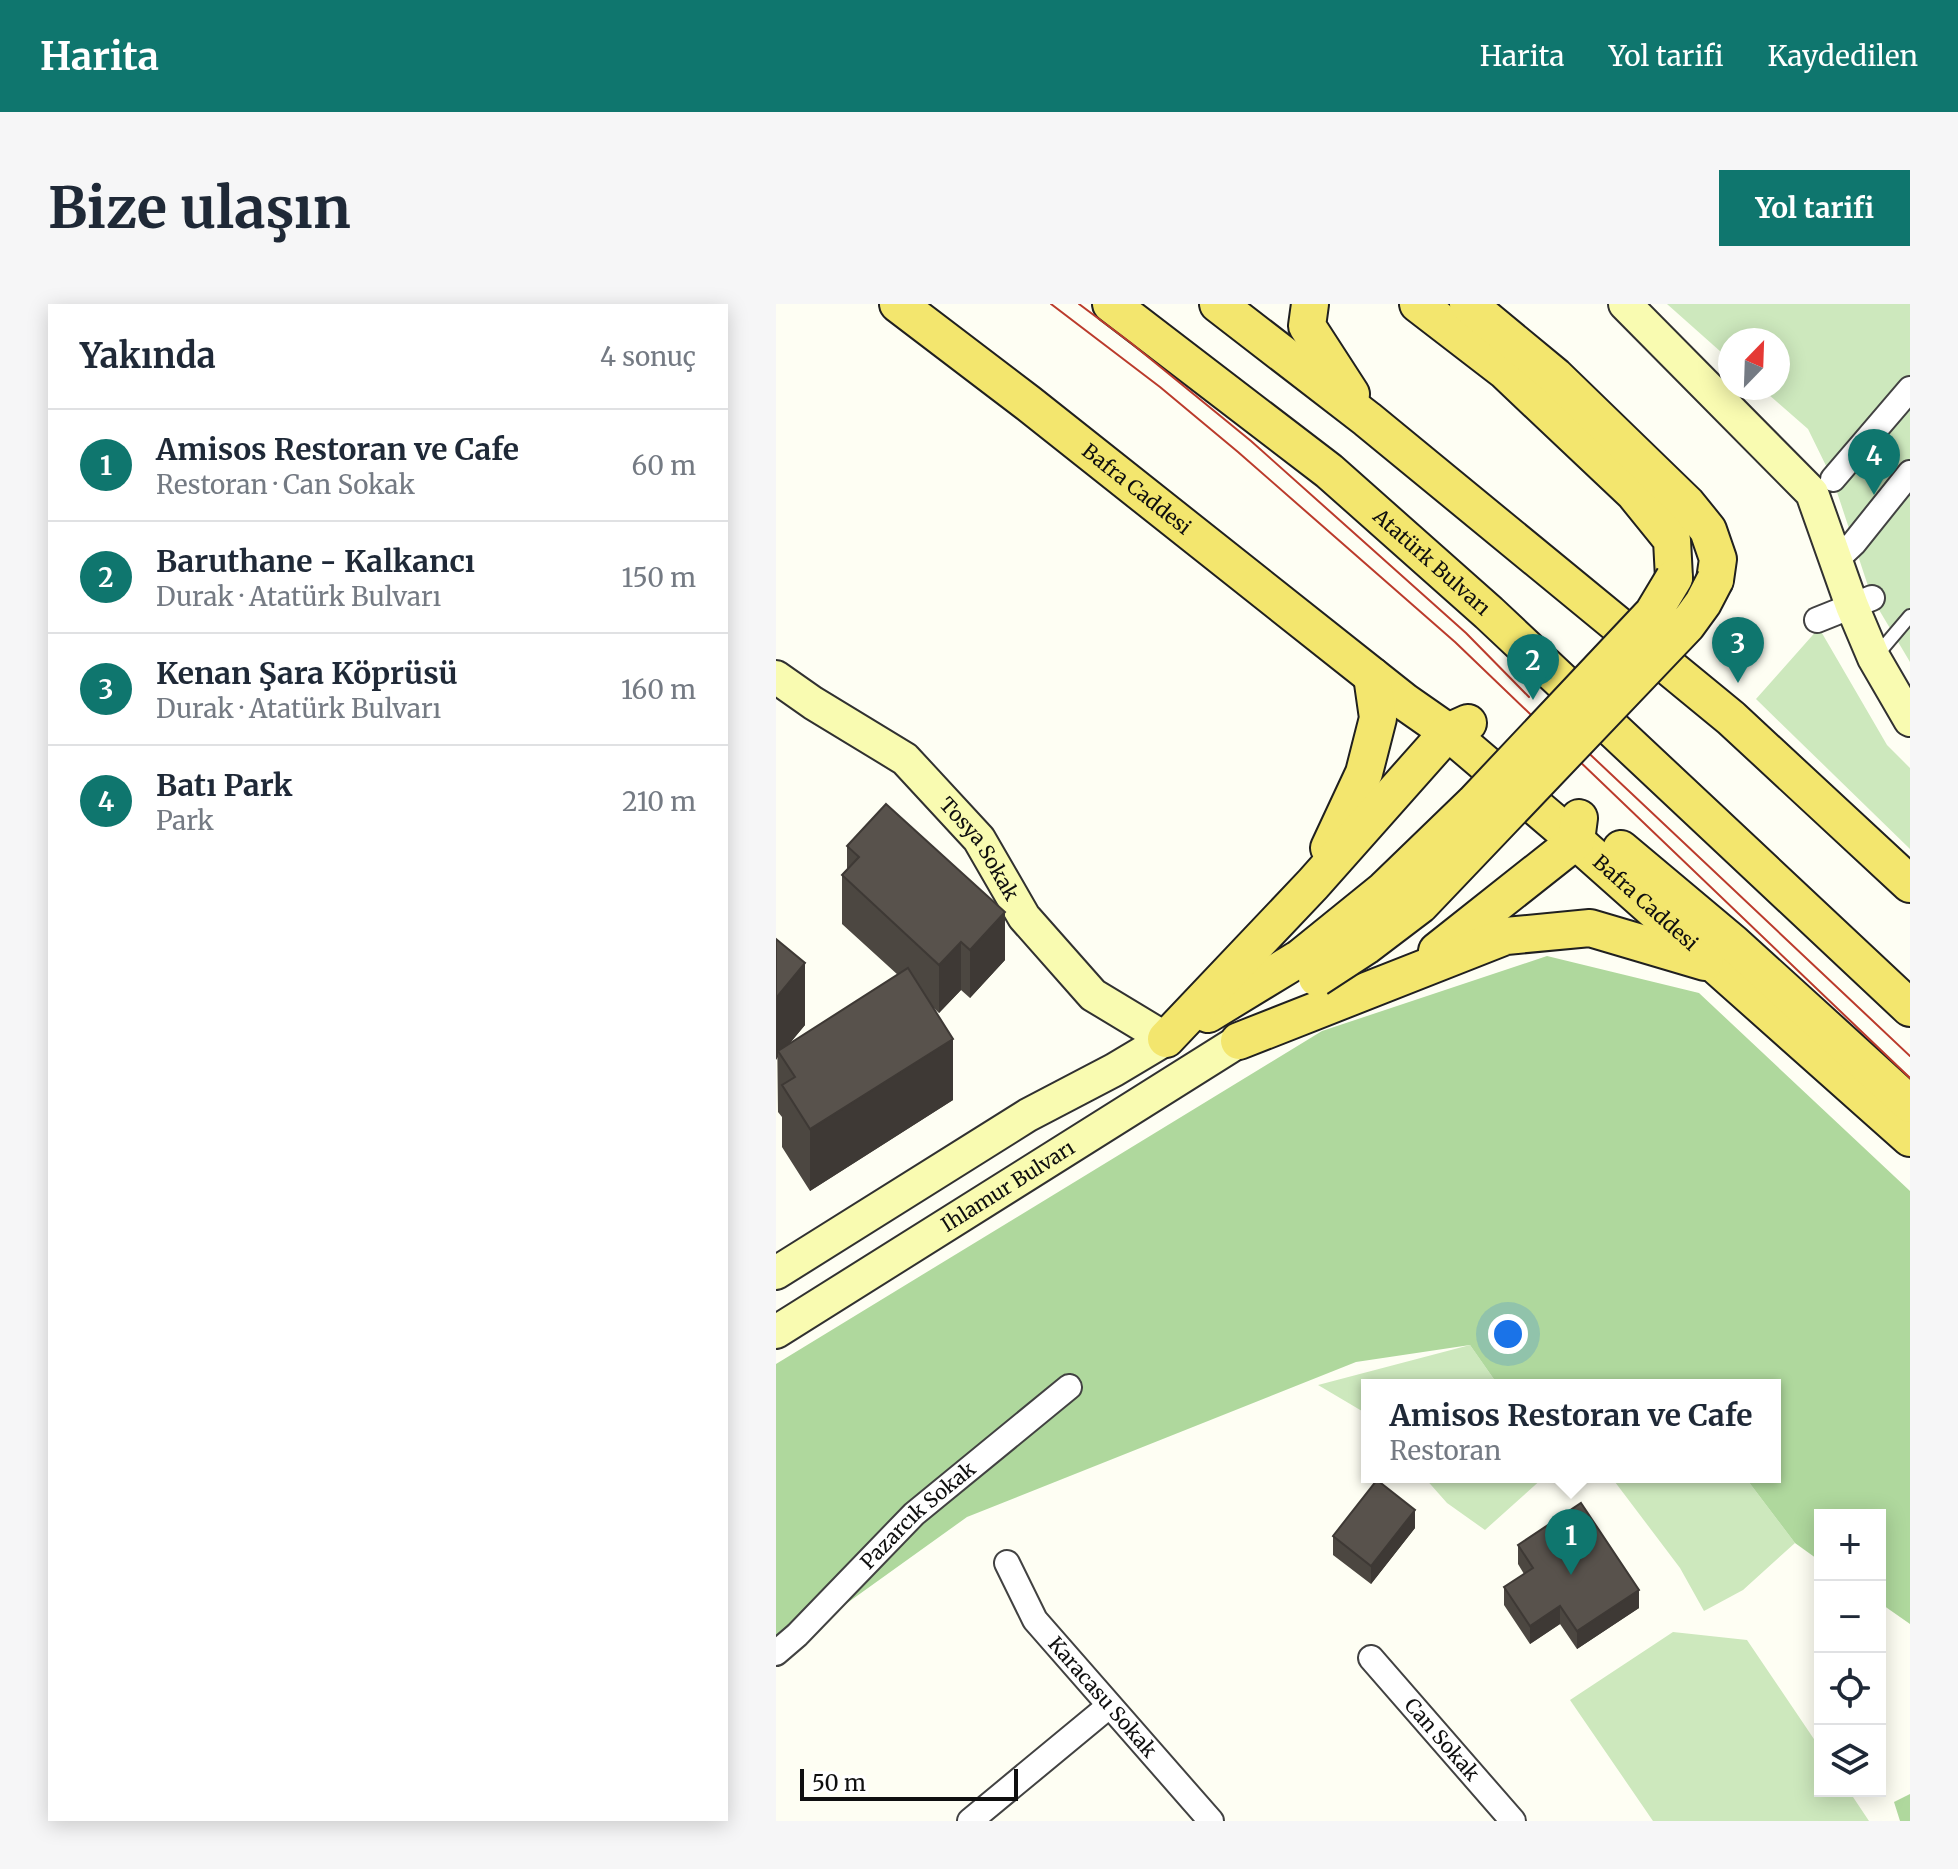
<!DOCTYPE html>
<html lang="tr">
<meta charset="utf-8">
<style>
body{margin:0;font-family:Merriweather,serif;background:#f6f6f7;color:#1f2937}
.controls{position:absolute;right:24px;bottom:24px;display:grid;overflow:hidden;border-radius:0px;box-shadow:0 4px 20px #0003}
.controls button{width:72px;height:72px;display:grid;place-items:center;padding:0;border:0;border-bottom:2px solid #e0e1e3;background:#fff;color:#1f2937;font:40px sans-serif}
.compass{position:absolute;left:942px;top:24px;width:72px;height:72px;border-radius:50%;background:#fff;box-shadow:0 4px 20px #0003;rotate:23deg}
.scale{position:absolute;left:24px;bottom:20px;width:218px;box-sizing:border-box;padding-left:8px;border:4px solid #0f0f0f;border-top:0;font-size:22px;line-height:28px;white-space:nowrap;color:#0f0f0f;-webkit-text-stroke:6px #fff;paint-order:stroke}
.you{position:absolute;left:732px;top:1030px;width:28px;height:28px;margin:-20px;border:6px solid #fff;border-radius:50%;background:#1a73e8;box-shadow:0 0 0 12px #1a73e833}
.badge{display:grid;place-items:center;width:52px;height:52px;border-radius:50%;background:#0f766e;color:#fff;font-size:26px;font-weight:700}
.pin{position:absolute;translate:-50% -66px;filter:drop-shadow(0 2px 4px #0008)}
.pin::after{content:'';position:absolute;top:42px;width:28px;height:24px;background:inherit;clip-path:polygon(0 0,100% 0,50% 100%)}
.popup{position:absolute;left:585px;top:1075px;width:420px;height:104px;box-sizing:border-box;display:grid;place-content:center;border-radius:0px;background:#fff;filter:drop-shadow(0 2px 6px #0005);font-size:26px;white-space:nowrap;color:#747a83}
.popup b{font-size:30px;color:#1f2937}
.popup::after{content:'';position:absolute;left:50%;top:100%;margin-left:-16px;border:16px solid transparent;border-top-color:#fff}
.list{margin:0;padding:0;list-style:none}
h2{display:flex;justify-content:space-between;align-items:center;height:104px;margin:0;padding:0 32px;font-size:34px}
h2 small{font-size:26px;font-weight:400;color:#747a83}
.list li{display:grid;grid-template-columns:52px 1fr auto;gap:24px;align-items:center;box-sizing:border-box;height:112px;padding:0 32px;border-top:2px solid #e0e1e3}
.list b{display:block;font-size:30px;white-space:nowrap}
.list p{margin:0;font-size:26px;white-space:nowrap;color:#747a83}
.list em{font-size:26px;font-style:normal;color:#747a83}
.icon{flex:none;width:44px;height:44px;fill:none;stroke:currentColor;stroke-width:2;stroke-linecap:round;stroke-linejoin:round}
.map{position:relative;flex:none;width:1134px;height:1517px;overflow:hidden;border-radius:0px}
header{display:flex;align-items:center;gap:48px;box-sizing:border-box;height:112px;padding:0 40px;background:#0f766e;color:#fff}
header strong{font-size:38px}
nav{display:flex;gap:44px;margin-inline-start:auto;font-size:28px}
.intro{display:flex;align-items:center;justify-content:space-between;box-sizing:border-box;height:192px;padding:0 48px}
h1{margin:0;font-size:56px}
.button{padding:20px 36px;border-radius:0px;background:#0f766e;color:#fff;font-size:28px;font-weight:700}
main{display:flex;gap:48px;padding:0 48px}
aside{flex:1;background:#fff;border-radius:0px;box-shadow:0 4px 20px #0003}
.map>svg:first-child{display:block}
.green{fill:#cde8bd}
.forest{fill:#afd89d}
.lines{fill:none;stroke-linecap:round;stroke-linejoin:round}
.lane-casing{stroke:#424242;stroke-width:16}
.street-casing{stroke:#424242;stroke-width:28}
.secondary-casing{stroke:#313131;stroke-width:36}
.primary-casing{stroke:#202020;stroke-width:40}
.lane{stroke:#fff;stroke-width:12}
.street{stroke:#fff;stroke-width:24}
.secondary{stroke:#f9fbb1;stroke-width:32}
.primary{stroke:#f3e66e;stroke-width:36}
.tram{stroke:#bb3b2c;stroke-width:2}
.primary-bridge-casing{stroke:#202020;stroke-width:40;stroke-linecap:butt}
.primary-bridge{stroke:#f3e66e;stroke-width:36}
.wall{fill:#4c4741}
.shaded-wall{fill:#3e3935}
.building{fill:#58524c;stroke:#3e3935;stroke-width:2}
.labels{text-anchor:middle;stroke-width:8;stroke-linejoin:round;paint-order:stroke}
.street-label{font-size:20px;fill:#0f0f0f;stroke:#fff}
</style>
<header>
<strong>Harita</strong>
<nav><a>Harita</a><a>Yol tarifi</a><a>Kaydedilen</a></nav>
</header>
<div class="intro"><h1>Bize ulaşın</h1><a class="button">Yol tarifi</a></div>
<main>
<aside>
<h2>Yakında<small>4 sonuç</small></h2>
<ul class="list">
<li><span class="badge">1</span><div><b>Amisos Restoran ve Cafe</b><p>Restoran · Can Sokak</p></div><em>60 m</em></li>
<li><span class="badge">2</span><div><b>Baruthane - Kalkancı</b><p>Durak · Atatürk Bulvarı</p></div><em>150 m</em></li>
<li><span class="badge">3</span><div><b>Kenan Şara Köprüsü</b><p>Durak · Atatürk Bulvarı</p></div><em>160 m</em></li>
<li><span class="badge">4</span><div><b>Batı Park</b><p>Park</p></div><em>210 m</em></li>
</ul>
</aside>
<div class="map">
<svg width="1134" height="1517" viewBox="0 0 1134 1517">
<rect width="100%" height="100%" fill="#fefef3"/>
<!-- green -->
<path class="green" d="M891,0H1134V358L1096,294L1057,176L1032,125L985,84H1002V36H954V56Z
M1043,324L1111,441L1134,464V545L980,395Z
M694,1041L722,1081H591V1110L542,1081Z
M648,1173H768L709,1226L671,1199Z
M819,1173H969L1019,1239L967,1286L928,1307L904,1264L839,1178Z
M897,1328L971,1336L1044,1444V1487H1073L1093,1517H877L794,1396Z"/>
<!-- forest -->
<path class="forest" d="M771,652L923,689L1134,887V1320L1104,1299V1211H1044V1257L1019,1239L969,1173H999V1081H722L694,1041L580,1058L191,1213L0,1350V1060L546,727Z
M1134,1490V1517H1124L1118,1498Z"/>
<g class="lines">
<defs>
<path id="lane" d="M1100,352L1134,312"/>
<g id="street">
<path d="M1057,175L1134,85"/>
<path d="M1059,257L1078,239L1134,169"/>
<path d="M1041,316L1096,294"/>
<path id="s1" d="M231,1259L259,1316L435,1517"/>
<path id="s2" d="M0,1349L21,1331L138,1210L293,1083"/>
<path id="s3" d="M595,1354L737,1517"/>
<path d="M194,1517L333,1402"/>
</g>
<g id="secondary">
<path d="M849,0L1036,189L1076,302L1098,354L1134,416"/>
<path id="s4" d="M0,373L37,399L129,455L203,535L248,613L317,691L390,735L338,766L252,811L0,969"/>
<path id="s5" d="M0,1028L463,737"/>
</g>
<g id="primary">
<path id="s6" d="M122,0L252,99L629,398L672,428L800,537L1134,834"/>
<path id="s7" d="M335,0L553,167L713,309L1134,704"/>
<path d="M442,0L591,115L955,414L1134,580"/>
<path d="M534,0L531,22L575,90"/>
<path d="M642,0L729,67L858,189L896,236L898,274"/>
<path d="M692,0L779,72L911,200L932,226L942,255L939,276"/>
<path d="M553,544L588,469L602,414L596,372"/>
<path d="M845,545L957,639L1134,800"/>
<path d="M661,647L800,537L803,514"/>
<path d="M432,710L524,654"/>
<path d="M390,735L537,580L672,428L692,419"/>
<path d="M463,737L730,632L814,624L929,658"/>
</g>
</defs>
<!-- lane casing -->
<use href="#lane" class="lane-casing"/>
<!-- street casing -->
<use href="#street" class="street-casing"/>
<!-- secondary casing -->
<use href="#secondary" class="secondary-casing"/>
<!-- primary casing -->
<use href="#primary" class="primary-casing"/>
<!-- lane -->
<use href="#lane" class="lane"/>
<!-- street -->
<use href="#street" class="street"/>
<!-- secondary -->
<use href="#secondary" class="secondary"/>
<!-- primary -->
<use href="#primary" class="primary"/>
<!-- tram -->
<path class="tram" d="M275,0L384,83L462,148L679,338L1134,774
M303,0L355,39L475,137L690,329L753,393
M785,423L1134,752"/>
<defs>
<path id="primary-bridge" d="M524,654L608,586L698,499L877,309L898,274
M541,674L590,642L644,601L911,321L927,299L939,276"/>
</defs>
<!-- primary-bridge casing -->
<use href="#primary-bridge" class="primary-bridge-casing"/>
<!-- primary-bridge -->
<use href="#primary-bridge" class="primary-bridge"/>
</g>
<!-- wall -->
<path class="wall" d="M71,542L229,656L194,694L185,686L163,709L157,703L177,796L34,887L6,843V813L2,808L0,635L29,721L13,740L122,671L66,620V571L71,566Z
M639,1224L595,1280L557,1251V1232Z
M742,1241L863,1304L801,1345L784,1320L754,1340L728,1301V1283L748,1270L742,1260Z"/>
<!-- shaded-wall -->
<path class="shaded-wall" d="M229,608V656L194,694V646Z
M185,638V686L163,709V661Z
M29,659V721L5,750L2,747V753L0,756V694Z
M177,735V796L34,887V825Z
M639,1206V1224L595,1280V1262Z
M863,1286V1304L801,1345V1327Z
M784,1302V1320L754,1340V1322Z"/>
<!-- building -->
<path class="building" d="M110,500L229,608L194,646L185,638L163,661L66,571L83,553L71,542Z
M0,635L29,659L0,694Z
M132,664L177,735L34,825L6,781L19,773L2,747Z
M601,1176L639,1206L595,1262L557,1232Z
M805,1199L863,1286L801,1327L784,1302L754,1322L728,1283L757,1264L742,1241Z"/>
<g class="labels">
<!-- street labels -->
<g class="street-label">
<text dy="7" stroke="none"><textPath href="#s6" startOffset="302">Bafra Caddesi</textPath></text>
<text dy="7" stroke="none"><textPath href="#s7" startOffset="412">Atatürk Bulvarı</textPath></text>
<text dy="7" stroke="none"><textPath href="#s4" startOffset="270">Tosya Sokak</textPath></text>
<text dy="7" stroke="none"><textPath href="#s6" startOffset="958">Bafra Caddesi</textPath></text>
<text dy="7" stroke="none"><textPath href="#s5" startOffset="274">Ihlamur Bulvarı</textPath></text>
<text dy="7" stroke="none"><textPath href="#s2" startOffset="198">Pazarcık Sokak</textPath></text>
<text dy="7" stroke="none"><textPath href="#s1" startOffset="166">Karacasu Sokak</textPath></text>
<text dy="7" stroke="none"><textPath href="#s3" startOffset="108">Can Sokak</textPath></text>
</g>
</g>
</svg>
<div class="controls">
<button>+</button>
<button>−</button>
<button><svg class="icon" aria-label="locate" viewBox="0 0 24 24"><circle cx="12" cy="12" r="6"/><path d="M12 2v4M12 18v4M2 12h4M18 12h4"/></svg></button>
<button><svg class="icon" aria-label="layers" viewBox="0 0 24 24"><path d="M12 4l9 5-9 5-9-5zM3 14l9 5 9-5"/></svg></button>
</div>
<svg class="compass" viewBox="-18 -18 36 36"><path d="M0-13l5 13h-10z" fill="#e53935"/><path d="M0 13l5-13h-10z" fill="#747a83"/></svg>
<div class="scale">50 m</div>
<div class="you"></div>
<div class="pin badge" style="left:795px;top:1271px">1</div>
<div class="popup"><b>Amisos Restoran ve Cafe</b>Restoran</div>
<div class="pin badge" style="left:757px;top:396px">2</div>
<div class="pin badge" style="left:962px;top:379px">3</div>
<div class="pin badge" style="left:1098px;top:191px">4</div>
</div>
</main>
